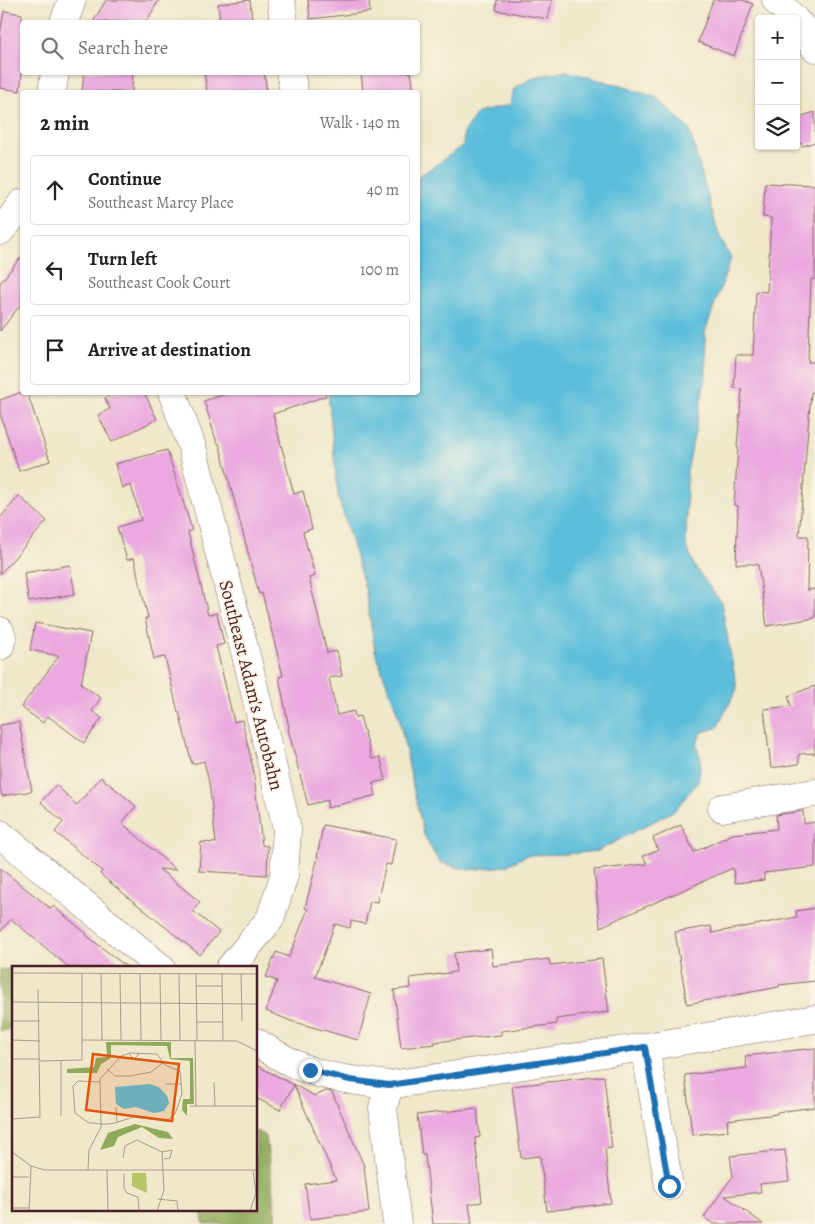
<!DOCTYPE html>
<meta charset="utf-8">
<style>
body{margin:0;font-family:Alegreya,serif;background:#f2f2f2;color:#222}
.controls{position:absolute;right:15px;top:15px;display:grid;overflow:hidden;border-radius:5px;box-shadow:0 1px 4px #0004}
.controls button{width:45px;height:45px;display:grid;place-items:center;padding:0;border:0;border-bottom:1px solid #e0e0e0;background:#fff;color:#222;font:25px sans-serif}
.stop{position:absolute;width:15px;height:15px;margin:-11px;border:4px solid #1f6fb2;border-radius:50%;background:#fff}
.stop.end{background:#1f6fb2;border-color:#fff;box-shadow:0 1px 5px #0008}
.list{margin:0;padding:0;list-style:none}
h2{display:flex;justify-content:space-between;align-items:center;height:65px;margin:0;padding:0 20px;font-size:21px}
h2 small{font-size:16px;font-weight:400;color:#767676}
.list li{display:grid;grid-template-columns:32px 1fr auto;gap:15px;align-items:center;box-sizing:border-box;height:70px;margin:0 10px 10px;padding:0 10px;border:1px solid #e0e0e0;border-radius:5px}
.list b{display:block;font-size:19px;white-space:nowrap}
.list p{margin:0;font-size:16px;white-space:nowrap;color:#767676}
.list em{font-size:16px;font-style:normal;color:#767676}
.icon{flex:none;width:28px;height:28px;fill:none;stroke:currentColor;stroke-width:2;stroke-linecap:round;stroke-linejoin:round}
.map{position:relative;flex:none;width:815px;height:1224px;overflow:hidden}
.search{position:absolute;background:#fff;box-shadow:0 1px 4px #0004;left:20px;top:20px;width:400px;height:55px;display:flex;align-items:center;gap:12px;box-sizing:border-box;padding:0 18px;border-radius:5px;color:#767676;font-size:19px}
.panel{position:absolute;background:#fff;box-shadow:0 1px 4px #0004;left:20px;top:90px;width:400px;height:305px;border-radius:5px}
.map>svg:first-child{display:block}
.forest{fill:#90aa5c;stroke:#6d6444}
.water{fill:#5cbeda;stroke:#536e82}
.building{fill:#eaa9df}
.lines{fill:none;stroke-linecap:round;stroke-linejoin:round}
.minor-casing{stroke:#846563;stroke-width:29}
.minor{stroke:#fff;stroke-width:28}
.route{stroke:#1f6fb2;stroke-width:6}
.labels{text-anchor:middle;stroke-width:4;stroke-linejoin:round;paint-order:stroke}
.street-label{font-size:19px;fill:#4a1f2b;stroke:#fcf5e5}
.inset-road{fill:none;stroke:#ad988a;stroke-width:1}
.view{fill:#e0560e;fill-opacity:0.15;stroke:#e0560e;stroke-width:2.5}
.inset-edge{fill:none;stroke:#4a1f2b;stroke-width:2.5}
</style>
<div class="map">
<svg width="815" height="1224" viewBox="0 0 815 1224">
<rect width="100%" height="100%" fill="#fcf5e5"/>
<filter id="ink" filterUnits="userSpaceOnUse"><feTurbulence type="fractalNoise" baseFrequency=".02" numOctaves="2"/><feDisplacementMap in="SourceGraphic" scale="10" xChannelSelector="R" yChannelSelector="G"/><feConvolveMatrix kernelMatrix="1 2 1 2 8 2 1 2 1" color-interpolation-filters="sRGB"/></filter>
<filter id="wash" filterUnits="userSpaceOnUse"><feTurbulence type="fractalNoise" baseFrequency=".0096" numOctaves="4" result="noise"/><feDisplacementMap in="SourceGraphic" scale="20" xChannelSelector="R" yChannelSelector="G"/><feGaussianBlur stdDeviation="1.12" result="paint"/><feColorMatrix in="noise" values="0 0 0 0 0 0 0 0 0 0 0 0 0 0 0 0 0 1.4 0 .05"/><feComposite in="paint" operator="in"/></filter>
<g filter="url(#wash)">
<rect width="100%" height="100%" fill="#efe8ca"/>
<!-- forest -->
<path class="forest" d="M14,968V1029L0,1031V970Z
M256,1130L266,1137L277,1224H204L201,1210H256Z"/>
<!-- water -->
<path class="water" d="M566,71L622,86L657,98L689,129L719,236L731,258L705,332L706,375L687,472L686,545L695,567L721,602L737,689L717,728L702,732L696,745L701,759L698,782L675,810L598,851L566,854L527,855L506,866L468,870L439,862L424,835L414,791L399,717L375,651L365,588L338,496L328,393L418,392V177L463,146L464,131L477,113L510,105L514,89L534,77Z"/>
<g id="blocks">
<!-- building -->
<path class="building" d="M106,0H159L146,22H93Z
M250,0L252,22H220L218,4Z
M308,0H369L370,12L310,19Z
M497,0H552L548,19L496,10Z
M713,0H743L753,4L734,56L698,42Z
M4,11L22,14V71L20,91L0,88V35Z
M84,72H133L132,92H82Z
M204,72H264L267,92H207Z
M361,72H411L414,92H363Z
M815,112V142L803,146L796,139V118Z
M765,183L815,185V279H811L808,362H815V393L811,392L799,536H808L807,590L815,589V618L767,626L758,564H736L738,506L734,505L738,447L737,446L742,389L734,388L736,355H753L756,291L767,292L771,218L763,217Z
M22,256V303L0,331V283Z
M22,392H27L50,461L19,471L0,414V400Z
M115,392H144L157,419L112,442L98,415L110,409L105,398Z
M232,392H325L326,396L273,414L294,494L303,491L312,529L303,532L315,576L309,578L327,653L337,651L342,676L329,678L337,715L354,711L355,717L360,716L372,759L380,757L386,780L373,783L376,795L327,808L328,800L308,805L288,729L289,728L279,677L283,676L262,593L259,594L219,443H217L204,401Z
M167,450L192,530L188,532L208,615L217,613L224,644L216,646L234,722L242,720L253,768L262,845L268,846L267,875L199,871L201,842L216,843L209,782L204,761L192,764L179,712H178L165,657L154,659L145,618H148L134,558L127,560L117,527L141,520L131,485L122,488L115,464Z
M19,496L47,521L0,574V518Z
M70,565L75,594L29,602L24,573Z
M35,623L91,633L81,684L101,698L92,711L102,718L84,743L48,716L43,723L21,707L59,656L30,650Z
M815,686V753L799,754V764L771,768L764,709L791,706L788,696Z
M19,722L32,791L2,796L0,787V725Z
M101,777L136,806L122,823L176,870L159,869L200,902L193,911L219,932L200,955L123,893L100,874L102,871L55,832L63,822L41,802L56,785L77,805Z
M803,811L804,824L815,822V867L764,873V880L735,883L733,868L600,927L594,870L647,864L643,856L658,850L653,838L681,825L694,852L733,834L777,829L776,815Z
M323,825L396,839L391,865L386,864L377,902L370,901L365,924L351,921L350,928L335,924L315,977L371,994L358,1040L291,1021L266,1011L277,981L266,977L276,952L289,957L308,909L305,908L318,857H317Z
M0,868L50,908L53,906L87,934L86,935L128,968H70L11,919L0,932Z
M815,908V981L779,985V987L687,1004L675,932L711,926L712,933L797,917L796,911Z
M491,949L493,966L549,959L550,965L602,959L609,1012L556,1019L557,1024L501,1031V1035L434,1042L435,1044L401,1048L394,990L411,988L410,978L456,972L454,953Z
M815,1048V1107L777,1112V1114L727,1120L728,1131L692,1135L685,1075L747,1068L745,1056Z
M256,1065L294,1085L280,1110L256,1098Z
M604,1076L612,1148L605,1149L611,1203L547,1211L540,1156L521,1158L512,1086Z
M294,1085L315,1096L326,1091L332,1092L364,1166L369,1212L310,1219L305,1184L336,1180Z
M477,1108L480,1137L475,1138L482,1202L469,1204L472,1224H433L425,1155H422L417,1115Z
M785,1150L789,1181L760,1184L761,1192L725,1196L763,1224H713L704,1217L733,1176L730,1156Z"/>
</g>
</g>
<g filter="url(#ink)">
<use href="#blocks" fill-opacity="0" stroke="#846563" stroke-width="1"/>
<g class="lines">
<defs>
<path id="minor" d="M281,0L284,22
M776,0L794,19
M796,21L805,31L815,48
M64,22L72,0
M290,72L294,92
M52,92L55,72
M0,231L10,220L22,203
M172,392L192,447L250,671L287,829L284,876L270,919L230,968
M0,631L2,637L0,646
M722,808L815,793
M0,834L161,968
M256,1042C273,1053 293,1065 312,1071C337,1079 363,1082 389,1085L645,1047L815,1019
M645,1047L669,1186
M389,1085L383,1108L397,1224"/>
</defs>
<!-- minor casing -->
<use href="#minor" class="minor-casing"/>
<!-- minor -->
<use href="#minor" class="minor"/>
</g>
</g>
<g class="lines" filter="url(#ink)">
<!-- route -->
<path class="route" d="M310,1070L350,1080L389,1085L645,1047L669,1186"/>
</g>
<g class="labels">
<!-- street labels -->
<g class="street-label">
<text transform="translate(252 685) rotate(76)" y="7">Southeast Adam's Autobahn</text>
</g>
</g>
<!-- overview -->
<g transform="translate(12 966)">
<rect width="245" height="245" fill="#efe8ca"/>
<path d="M120,207H134L135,227L120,220Z" fill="#b5c567"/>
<path d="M94,76H159V92H181L182,138H175V150L170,144L171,133H178V95L158,93L155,80L99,79V92L89,98L85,107H55V103L82,101L84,92L95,91ZM123,158L156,166L161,173L147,172L130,161L106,171L102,180L88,184L96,167Z" fill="#90aa5c"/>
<path d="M137,118L147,121L155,130L157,137L152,145L142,147L123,141L112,143L104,138L103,121Z" fill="#5cbeda"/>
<path class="inset-road" d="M0,7L245,8M89,7L90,74M108,7L109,74M128,7L129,75M148,7L149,75M167,7L168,75M184,7L185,75M210,7L211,75M229,8L230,55M184,20H210M0,36L245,38M0,55H28M185,56H211M0,74L28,75M70,74L225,75L245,85M183,75L184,140M116,87L122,93L128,87M0,93H28M28,95L70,94V7M95,103L103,110H118L139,106L151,97M202,116L203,140M154,118H170M178,140H245M104,141L105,157M49,150V95M0,153L28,151L26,23M0,186L19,200L33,204H245M150,186L160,184L158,192L152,193M111,192L113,180L125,174L150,186L152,224L145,245M76,204L77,184L89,161V158L88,116V113L109,90L118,87L145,88L153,99L168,105L170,128L163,148L155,155L121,151L103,157L96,158H89L81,157H77L63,147L61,120L66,115L88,116M95,204L96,245M112,208V222L115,227L126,231L127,245M0,211H17M146,233L165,235L166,245M0,242H17M17,245L19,200M238,245L244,227L241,205"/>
<path class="view" d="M81,88L167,98L160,155L74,144Z"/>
<rect width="245" height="245" class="inset-edge"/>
</g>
</svg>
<div class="controls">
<button>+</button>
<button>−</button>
<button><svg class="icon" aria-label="layers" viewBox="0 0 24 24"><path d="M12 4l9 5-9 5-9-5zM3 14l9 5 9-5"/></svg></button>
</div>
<div class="stop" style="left:669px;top:1186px"></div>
<div class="stop end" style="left:310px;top:1070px"></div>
<div class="search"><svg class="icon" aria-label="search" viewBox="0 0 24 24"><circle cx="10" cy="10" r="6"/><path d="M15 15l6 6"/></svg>Search here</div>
<section class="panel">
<h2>2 min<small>Walk · 140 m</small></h2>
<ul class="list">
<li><svg class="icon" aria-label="ahead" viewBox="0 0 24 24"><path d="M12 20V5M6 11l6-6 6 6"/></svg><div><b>Continue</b><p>Southeast Marcy Place</p></div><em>40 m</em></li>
<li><svg class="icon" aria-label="left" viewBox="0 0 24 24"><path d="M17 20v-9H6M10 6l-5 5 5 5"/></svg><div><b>Turn left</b><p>Southeast Cook Court</p></div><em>100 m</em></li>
<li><svg class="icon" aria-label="arrive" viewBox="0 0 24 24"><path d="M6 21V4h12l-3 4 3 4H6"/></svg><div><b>Arrive at destination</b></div></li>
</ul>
</section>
</div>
